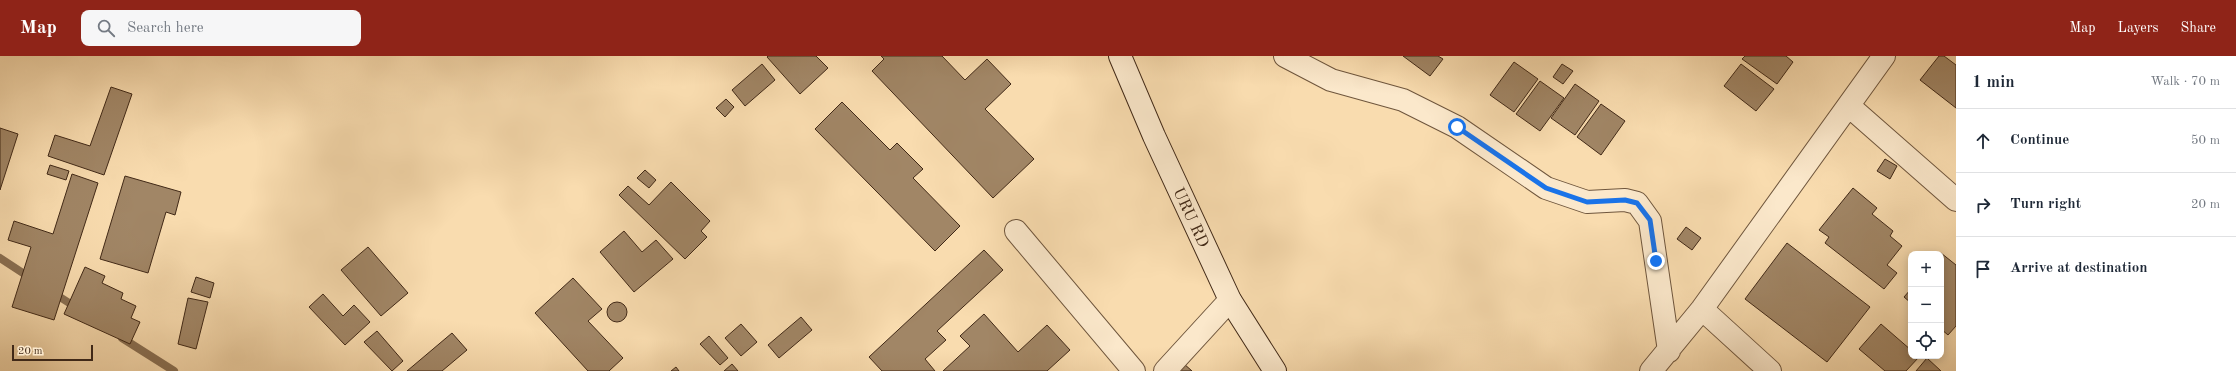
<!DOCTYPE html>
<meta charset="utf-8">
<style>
body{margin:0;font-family:"Old Standard TT",serif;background:#f6f6f7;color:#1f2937}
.controls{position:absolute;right:12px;bottom:12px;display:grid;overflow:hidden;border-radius:8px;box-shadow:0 2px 10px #0003}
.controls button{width:36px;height:36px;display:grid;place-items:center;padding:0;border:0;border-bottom:1px solid #e0e1e3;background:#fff;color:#1f2937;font:20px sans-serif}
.scale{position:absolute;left:12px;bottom:10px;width:81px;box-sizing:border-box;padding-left:4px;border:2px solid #412917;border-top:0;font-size:11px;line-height:14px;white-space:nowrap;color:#412917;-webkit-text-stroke:3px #fbe8cb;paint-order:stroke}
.stop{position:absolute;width:12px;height:12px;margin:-9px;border:3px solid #1a73e8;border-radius:50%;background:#fff}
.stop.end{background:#1a73e8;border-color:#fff;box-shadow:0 1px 4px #0008}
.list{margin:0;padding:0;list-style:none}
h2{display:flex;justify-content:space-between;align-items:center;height:52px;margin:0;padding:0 16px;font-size:17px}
h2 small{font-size:13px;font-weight:400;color:#747a83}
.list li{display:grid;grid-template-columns:26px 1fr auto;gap:12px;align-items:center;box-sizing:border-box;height:64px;padding:0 16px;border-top:1px solid #e0e1e3}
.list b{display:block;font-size:15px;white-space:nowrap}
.list em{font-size:13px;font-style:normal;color:#747a83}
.icon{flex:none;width:22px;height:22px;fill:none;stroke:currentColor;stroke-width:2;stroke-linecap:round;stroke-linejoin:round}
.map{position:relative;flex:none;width:1956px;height:315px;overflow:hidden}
header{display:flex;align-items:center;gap:24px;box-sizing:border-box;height:56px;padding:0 20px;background:#8f2418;color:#fff}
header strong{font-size:19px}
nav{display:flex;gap:22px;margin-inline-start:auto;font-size:14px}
.search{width:280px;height:36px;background:#f6f6f7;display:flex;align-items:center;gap:10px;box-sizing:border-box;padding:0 14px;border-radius:8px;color:#747a83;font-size:15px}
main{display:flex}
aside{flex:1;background:#fff}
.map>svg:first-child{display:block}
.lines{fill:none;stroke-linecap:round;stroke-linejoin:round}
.stream{stroke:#8a7053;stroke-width:8}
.building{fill:#a18666;stroke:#412917}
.street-casing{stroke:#6f563d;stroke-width:24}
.secondary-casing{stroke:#412917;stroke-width:24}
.street{stroke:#fbe8cb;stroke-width:22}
.secondary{stroke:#fbe8cb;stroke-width:22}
.route{stroke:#1a73e8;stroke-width:5}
.labels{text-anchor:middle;stroke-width:3;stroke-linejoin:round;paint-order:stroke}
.street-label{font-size:16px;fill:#412917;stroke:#fbe8cb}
</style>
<header>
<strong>Map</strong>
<div class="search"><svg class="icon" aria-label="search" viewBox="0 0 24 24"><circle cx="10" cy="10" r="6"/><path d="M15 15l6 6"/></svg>Search here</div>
<nav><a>Map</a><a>Layers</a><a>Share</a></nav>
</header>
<main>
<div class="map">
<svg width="1956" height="315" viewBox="0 0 1956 315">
<rect width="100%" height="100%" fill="#f9dcaf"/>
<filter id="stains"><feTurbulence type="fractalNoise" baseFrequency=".005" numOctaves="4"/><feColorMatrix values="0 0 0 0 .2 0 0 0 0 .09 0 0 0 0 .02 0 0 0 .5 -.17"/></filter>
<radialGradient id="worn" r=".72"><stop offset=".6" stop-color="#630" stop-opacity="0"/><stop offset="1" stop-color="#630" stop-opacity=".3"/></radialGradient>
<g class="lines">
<!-- stream -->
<path class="stream" d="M0,202L32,223
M52,236L77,252
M122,282L174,315"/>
</g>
<!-- building -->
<path class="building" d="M768,0H816L828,12L800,38L767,1Z
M881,0H942L965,24L987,3L1011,28L985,53L1034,103L993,142L872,15L884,3Z
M1403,0H1438L1443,3L1430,20Z
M1745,0H1786L1793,6L1777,28L1742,3Z
M1939,0H1944L1956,9V52L1920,24Z
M1514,6L1538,23L1514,56L1490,39Z
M762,8L775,24L745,50L732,34Z
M1562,8L1573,15L1563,28L1553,21Z
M1741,8L1774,33L1756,55L1724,30Z
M1540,25L1564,42L1540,75L1516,58Z
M1575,28L1599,45L1575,79L1551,62Z
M111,31L132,38L104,119L48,100L55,79L90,90Z
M726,43L734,51L725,61L716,52Z
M842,46L890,94L897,87L923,113L913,122L960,170L935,195L815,73Z
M1601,48L1625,65L1601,99L1577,81Z
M0,72L18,78L0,134Z
M1885,103L1897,110L1890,123L1877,115Z
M50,109L69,115L66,124L47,118Z
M645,114L656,124L649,132L637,122Z
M72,118L98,127L54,264L12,251L31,191L8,184L14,165L53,178Z
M125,120L181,136L175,159L166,156L148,217L100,203Z
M671,126L710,165L701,175L707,181L685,203L619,139L628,130L649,149Z
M1853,132L1877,152L1872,158L1893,175L1890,180L1902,190L1887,209L1897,217L1884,233L1825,187L1829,181L1819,174Z
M1686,171L1701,182L1692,194L1677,183Z
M624,175L642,196L656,184L673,203L634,236L600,196Z
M1787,187L1870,251L1827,306L1745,243Z
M368,191L408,237L381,260L341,214Z
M984,194L1003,214L937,275L946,284L925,303L935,315H882L869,301Z
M1941,197L1956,209V270L1948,279L1941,273Z
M85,211L105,220L102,227L123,237L121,243L136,250L131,262L140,266L130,288L64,258Z
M196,221L214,227L210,242L191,236Z
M573,222L602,253L588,265L623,302L609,315H588L535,257Z
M1911,233V247L1904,241Z
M323,238L343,260L354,249L370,266L345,289L309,251Z
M188,242L208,246L196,293L178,288Z
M607 256a10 10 0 1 1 20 0a10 10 0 1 1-20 0Z
M984,258L1018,296L1047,269L1070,294L1047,315H943L970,290L960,280Z
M801,261L812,274L779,302L768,289Z
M741,268L757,286L741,300L725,282Z
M1881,268L1911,294V300L1919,301L1906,315H1885L1859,293Z
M377,275L403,305L392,315L364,286Z
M452,277L467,294L442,315H407Z
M709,280L728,302L720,309L700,288Z
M1927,302L1941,315H1916Z
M1183,307L1192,315H1176Z
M732,308L738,315H724Z
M676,311L679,315H671Z"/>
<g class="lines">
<defs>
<path id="street" d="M1285,0L1331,24L1403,44L1457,71L1546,132L1587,146L1625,144L1637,147L1650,165L1669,295
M1849,50L1956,144
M1016,175L1134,315
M1702,253L1770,315
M1165,315L1230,244
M1651,315L1702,253L1884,0"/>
<path id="secondary" d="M1120,0L1154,80L1230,244L1275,315"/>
</defs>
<!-- street casing -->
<use href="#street" class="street-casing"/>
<!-- secondary casing -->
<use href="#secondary" class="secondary-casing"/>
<!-- street -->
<use href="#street" class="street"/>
<!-- secondary -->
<use href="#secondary" class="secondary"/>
</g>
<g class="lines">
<!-- route -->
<path class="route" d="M1457,71L1546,132L1587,146L1625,144L1637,147L1650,164L1656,205"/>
</g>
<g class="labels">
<!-- street labels -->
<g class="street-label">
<text transform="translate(1192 161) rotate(65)" y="6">URU RD</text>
</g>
</g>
<rect width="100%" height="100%" filter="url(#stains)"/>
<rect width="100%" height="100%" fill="url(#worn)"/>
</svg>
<div class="controls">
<button>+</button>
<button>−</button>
<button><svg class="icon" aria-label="locate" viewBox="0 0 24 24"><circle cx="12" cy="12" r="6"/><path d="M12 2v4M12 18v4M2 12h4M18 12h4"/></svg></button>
</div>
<div class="scale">20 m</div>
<div class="stop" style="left:1457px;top:71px"></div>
<div class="stop end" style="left:1656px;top:205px"></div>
</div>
<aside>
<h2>1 min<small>Walk · 70 m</small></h2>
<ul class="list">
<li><svg class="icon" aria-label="ahead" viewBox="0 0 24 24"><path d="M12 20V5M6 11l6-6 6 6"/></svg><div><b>Continue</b></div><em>50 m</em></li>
<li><svg class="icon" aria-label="right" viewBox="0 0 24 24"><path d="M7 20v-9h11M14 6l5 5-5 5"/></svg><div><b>Turn right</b></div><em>20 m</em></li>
<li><svg class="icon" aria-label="arrive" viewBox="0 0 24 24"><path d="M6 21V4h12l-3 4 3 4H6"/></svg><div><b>Arrive at destination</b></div></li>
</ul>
</aside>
</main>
